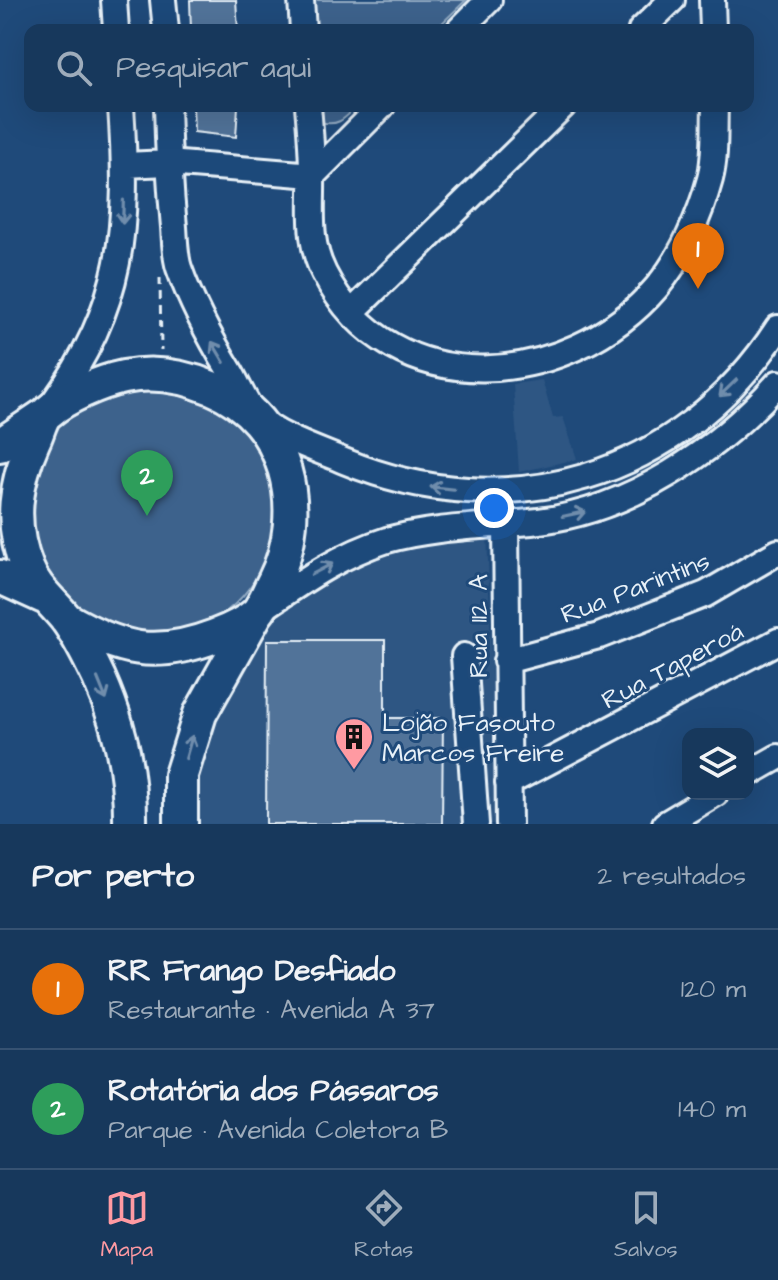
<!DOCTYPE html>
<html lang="pt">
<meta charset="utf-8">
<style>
body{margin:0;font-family:"Architects Daughter",sans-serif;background:#244365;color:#f1f3f6}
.controls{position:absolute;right:24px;bottom:24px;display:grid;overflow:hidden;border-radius:16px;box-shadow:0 8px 32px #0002}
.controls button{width:72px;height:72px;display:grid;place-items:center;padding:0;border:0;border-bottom:2px solid #365272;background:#17385c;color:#f1f3f6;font:40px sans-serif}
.you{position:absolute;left:494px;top:508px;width:28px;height:28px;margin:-20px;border:6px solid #fff;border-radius:50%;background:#1a73e8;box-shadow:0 0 0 12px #1a73e833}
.badge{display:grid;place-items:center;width:52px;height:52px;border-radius:50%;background:#ff9aa2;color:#fff;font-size:26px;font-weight:700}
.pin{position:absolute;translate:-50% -66px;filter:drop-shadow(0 2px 4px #0008)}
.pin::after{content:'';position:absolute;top:42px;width:28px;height:24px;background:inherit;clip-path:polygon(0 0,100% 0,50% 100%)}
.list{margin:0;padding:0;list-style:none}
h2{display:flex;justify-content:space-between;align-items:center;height:104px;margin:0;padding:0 32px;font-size:34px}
h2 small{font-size:26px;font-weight:400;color:#9eacbb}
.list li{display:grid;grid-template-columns:52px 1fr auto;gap:24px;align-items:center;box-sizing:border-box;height:120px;padding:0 32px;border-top:2px solid #365272}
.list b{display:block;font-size:30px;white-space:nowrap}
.list p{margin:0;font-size:26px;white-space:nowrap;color:#9eacbb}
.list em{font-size:26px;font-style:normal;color:#9eacbb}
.icon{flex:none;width:44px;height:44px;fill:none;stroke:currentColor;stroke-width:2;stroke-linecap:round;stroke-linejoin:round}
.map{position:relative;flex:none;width:778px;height:824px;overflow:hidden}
.search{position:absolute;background:#17385c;box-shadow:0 8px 32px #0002;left:24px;right:24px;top:24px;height:88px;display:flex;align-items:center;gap:20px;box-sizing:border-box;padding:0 28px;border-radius:16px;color:#9eacbb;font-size:30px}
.sheet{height:344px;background:#17385c}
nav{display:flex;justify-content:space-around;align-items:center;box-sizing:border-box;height:112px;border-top:2px solid #365272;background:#17385c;font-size:22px;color:#9eacbb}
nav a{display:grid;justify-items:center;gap:4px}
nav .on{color:#ff9aa2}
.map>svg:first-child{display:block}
.built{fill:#2e5683}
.green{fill:#3c628c;stroke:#92aac2;stroke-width:2}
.building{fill:#517399;stroke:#e8f1f8;stroke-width:2}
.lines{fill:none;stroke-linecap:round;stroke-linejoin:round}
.minor-casing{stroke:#e8f1f8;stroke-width:30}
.major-casing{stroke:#e8f1f8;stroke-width:38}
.path{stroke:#e8f1f8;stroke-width:3;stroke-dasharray:8 6;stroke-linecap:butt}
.minor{stroke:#1f4a7a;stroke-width:24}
.major{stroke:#1f4a7a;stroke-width:32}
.oneway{stroke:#6f8dac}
.labels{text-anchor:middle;stroke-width:6;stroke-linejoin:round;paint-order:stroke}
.street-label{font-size:26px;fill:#e8f1f8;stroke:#1f4a7a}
.poi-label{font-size:26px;fill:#e8f1f8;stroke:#1f4a7a;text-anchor:start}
</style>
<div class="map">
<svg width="778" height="824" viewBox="0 0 778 824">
<rect width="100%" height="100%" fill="#1f4a7a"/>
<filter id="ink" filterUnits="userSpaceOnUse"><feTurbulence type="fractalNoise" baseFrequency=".0125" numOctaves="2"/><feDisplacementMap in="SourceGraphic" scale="16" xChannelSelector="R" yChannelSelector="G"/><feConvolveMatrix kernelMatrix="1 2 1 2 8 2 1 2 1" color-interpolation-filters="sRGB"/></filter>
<g filter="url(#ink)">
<!-- built -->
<path class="built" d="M542,380L553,418L563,417L577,459L519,472L513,384Z
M487,531L497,824H195L198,754L235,669L274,619L309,585L362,555Z"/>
<!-- green -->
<path class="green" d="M310,0H466L435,30H310Z
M312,106H357C345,118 339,127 320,122Z
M184,385C341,447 277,670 119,630C108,627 94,626 84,620C71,613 36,566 25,551L41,434L94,390Z"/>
<!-- building -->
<path class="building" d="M190,0H236L238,30H191Z
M193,106H238L236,137L194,132Z
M267,640H385V718H443L442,824H266Z"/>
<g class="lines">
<defs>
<path id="minor" d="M114,0L116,30
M163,0L166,30
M301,0L303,30
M712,0L713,30
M459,30L489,0
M641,30L672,0
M167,106C168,147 170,186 174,227C175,240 175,256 179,268C192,305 210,338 230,371C239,386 246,406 258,418C275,436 321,451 344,461C508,529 681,478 778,328
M308,106C310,128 312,150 312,173C313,208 307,240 324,273C392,407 570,389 657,287C682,257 700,216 710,179C716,156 714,129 715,106
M125,165L168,163L313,175L382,106
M352,312L563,106
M51,406C125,303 129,229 121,106
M506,524L509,824
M259,611C300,583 339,555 387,540C436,526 489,527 539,521C630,510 719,450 778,383
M464,656L476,824
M506,661L599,636L706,594L778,552
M748,774L778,757
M508,783L778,641
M665,824L715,794"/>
<path id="major" d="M0,445L46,414
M0,577L44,597
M66,619C120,650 155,659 215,636C228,631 246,623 257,613C264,605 269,590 274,581C309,511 288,419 212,388C184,376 154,371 124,377C100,382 65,397 47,413C41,418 38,432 34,440C15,482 9,523 27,568C35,589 53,602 67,620C79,637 90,659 99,678C120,725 131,773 130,824
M181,824V775L200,714L255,616"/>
</defs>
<!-- minor casing -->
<use href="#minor" class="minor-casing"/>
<!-- major casing -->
<use href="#major" class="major-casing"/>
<!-- path -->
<path class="path" d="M160,278L161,350"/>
<!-- minor -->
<use href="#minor" class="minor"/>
<!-- major -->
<use href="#major" class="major"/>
</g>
<!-- one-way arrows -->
<defs><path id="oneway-shaft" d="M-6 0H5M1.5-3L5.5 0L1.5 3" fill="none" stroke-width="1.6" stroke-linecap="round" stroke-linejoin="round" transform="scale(2)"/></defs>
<g class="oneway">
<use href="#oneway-shaft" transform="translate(123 212) rotate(92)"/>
<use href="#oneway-shaft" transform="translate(218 352) rotate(-121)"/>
<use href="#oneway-shaft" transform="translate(728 388) rotate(136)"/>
<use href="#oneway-shaft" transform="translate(442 488) rotate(-174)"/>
<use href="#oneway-shaft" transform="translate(574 514) rotate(-12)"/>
<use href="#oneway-shaft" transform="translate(322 569) rotate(-28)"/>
<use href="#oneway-shaft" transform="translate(102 689) rotate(68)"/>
<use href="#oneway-shaft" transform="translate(189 747) rotate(-74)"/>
</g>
</g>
<!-- icons -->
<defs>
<symbol id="building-pin" viewBox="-11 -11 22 30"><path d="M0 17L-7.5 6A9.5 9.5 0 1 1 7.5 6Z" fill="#ff9aa2" stroke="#1f4a7a"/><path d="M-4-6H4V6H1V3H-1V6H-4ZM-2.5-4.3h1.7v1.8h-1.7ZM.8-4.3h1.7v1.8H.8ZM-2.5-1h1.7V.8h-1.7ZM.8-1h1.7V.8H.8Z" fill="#111"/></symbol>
</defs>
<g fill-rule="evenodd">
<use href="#building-pin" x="332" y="715" width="44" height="60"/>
</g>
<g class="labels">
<!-- street labels -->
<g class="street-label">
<text transform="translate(635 587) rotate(-21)" y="9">Rua Parintins</text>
<text transform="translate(478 626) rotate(-90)" y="9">Rua 112 A</text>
<text transform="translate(672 665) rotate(-28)" y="9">Rua Taperoá</text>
</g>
<!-- poi labels -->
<g class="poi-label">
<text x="382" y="731">Lojão Fasouto<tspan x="382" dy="30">Marcos Freire</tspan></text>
</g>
</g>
</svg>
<div class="controls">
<button><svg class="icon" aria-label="layers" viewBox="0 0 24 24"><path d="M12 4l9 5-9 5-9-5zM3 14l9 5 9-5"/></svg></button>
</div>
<div class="you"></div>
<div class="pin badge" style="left:698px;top:289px;background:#e8710a">1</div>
<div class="pin badge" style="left:147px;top:516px;background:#2e9e5b">2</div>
<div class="search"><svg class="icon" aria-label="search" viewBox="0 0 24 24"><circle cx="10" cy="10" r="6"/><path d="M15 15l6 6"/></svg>Pesquisar aqui</div>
</div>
<section class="sheet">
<h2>Por perto<small>2 resultados</small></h2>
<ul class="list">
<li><span class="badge" style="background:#e8710a">1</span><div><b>RR Frango Desfiado</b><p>Restaurante · Avenida A 37</p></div><em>120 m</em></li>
<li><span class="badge" style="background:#2e9e5b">2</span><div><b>Rotatória dos Pássaros</b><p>Parque · Avenida Coletora B</p></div><em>140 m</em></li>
</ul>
</section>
<nav>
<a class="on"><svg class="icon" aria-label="map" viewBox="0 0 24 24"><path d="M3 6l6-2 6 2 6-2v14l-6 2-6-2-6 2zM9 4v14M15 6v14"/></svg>Mapa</a>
<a><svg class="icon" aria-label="directions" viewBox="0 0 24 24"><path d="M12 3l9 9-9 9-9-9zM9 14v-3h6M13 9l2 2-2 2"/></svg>Rotas</a>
<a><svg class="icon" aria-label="saved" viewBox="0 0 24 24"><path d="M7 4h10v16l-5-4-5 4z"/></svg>Salvos</a>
</nav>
